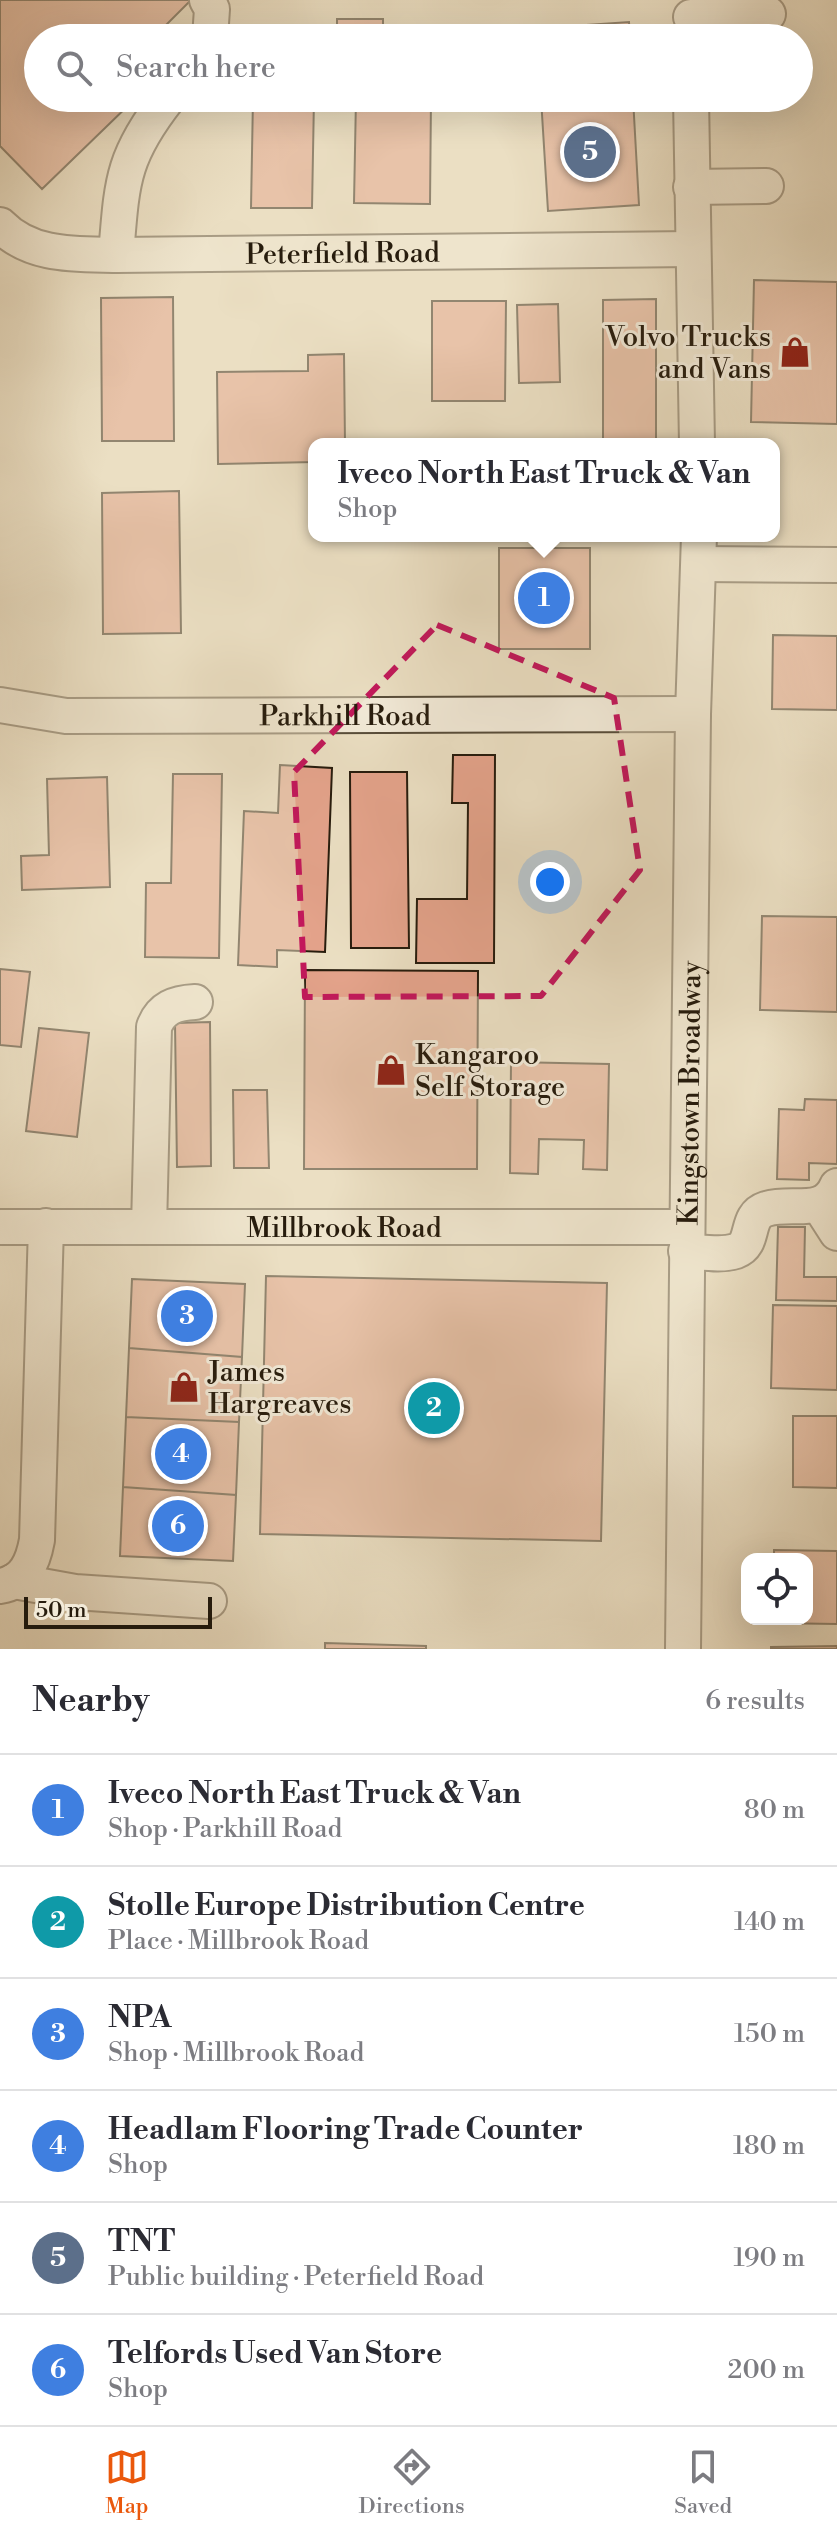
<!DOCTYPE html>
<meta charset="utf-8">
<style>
body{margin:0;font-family:"Libre Bodoni",serif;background:#f7f7f7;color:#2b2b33}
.controls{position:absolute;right:24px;bottom:24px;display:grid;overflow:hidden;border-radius:16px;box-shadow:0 8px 32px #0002}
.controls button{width:72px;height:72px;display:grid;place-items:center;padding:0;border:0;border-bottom:2px solid #e1e1e2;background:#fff;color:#2b2b33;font:40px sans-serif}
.scale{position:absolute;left:24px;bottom:20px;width:188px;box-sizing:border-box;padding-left:8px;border:4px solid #271c0d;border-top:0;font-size:22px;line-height:28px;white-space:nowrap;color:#271c0d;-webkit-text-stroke:6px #f2ead8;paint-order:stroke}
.you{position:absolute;left:550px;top:882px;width:28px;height:28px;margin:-20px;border:6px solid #fff;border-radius:50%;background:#1a73e8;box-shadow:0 0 0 12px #1a73e833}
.badge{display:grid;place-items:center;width:52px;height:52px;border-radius:50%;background:#ea580c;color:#fff;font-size:26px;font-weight:700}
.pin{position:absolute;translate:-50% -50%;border:4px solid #fff;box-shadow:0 2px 8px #0006}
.popup{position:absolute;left:308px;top:438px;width:472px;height:104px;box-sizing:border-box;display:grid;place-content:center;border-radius:16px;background:#fff;filter:drop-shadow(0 2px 6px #0005);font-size:26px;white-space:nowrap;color:#7c7c81}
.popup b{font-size:30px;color:#2b2b33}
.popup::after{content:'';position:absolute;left:50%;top:100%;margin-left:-16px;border:16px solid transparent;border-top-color:#fff}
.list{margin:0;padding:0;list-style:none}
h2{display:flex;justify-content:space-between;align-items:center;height:104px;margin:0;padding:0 32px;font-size:34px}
h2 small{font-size:26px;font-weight:400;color:#7c7c81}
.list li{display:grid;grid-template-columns:52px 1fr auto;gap:24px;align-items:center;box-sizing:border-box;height:112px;padding:0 32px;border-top:2px solid #e1e1e2}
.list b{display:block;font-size:30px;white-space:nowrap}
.list p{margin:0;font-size:26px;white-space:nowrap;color:#7c7c81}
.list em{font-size:26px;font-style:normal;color:#7c7c81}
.icon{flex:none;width:44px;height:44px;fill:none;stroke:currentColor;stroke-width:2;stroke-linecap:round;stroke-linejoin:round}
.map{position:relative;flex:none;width:837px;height:1649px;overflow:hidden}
.search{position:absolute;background:#fff;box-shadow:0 8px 32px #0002;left:24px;right:24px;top:24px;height:88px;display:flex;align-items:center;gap:20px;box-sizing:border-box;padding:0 28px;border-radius:44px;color:#7c7c81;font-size:30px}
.sheet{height:776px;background:#fff}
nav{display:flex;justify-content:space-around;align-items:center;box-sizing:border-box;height:112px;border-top:2px solid #e1e1e2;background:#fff;font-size:22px;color:#7c7c81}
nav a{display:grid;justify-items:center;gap:4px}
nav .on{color:#ea580c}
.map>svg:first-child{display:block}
.building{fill:#e4a38b;stroke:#271c0d;stroke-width:2}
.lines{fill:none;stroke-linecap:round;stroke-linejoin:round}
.minor-casing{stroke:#584d3a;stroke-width:38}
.minor{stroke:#f2ead8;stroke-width:34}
.marked{fill:none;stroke:#c2185b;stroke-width:6;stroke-dasharray:16 10;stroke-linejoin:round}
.labels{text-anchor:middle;stroke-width:6;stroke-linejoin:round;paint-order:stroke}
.street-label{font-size:28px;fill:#271c0d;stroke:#f2ead8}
.poi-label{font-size:28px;fill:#271c0d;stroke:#f2ead8;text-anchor:start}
</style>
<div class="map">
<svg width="837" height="1649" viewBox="0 0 837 1649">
<rect width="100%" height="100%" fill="#ebdfc3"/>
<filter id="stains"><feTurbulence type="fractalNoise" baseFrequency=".0025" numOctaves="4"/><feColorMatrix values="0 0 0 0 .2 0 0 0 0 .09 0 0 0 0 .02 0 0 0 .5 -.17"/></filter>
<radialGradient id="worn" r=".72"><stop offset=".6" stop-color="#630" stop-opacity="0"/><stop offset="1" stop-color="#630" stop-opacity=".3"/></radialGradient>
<!-- building -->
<path class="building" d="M0,0H191L163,28L173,38H38V98H136L42,189L0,146Z
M337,19H383V38H337Z
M629,22L630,38H559L558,27Z
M253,98H314L312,208H251Z
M356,98H431L430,204L354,203Z
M541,98H633L639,205L548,211Z
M754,280L837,282V424L751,422Z
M173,297L174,441H102L101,298Z
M656,299V444H603V300Z
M432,301H506L505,401H432Z
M558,304L560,382L519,383L517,305Z
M344,354L345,444H314V462L218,464L217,372L308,371V355Z
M179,491L181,633L103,634L102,493Z
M499,548H590V649H499Z
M773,635L837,636V710L772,709Z
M453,755H495L494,963H416L417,899H467L468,803H452Z
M280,765L332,768L325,952L277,950V967L238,965L244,811L278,813Z
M350,772H407L409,948H351Z
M173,774H222L219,958L145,957L146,883H171Z
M107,777L110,887L22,890L21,856L49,855L47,779Z
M762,916L837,917V1012L760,1010Z
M0,969L30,972L21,1047L0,1045Z
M305,970L478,971L477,1169H304Z
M210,1022L211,1166L177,1167L175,1023Z
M39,1028L89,1033L77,1137L26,1131Z
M511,1062L609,1064L607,1170L583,1169L584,1140L539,1139L538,1174L510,1173Z
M233,1090H267L269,1168H234Z
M805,1099L837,1100V1164L809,1163V1180L777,1179L779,1109L804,1110Z
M778,1227H805L804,1277H837V1301L776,1300Z
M266,1276L607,1283L601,1541L260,1534Z
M132,1279L245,1284L242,1357L129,1348Z
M773,1305L837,1306V1390L771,1388Z
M129,1348L242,1357L239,1422L126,1417Z
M793,1416H837V1488L793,1487Z
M126,1417L239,1422L236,1495L123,1487Z
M123,1487L236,1495L233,1561L120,1556Z
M774,1550L837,1551V1624L773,1623V1619H807V1559H774Z
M325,1643L426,1646V1649H325Z
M837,1646V1649H771V1647Z"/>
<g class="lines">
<defs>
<g id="minor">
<path d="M207,0L212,9L210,38"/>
<path d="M691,17L768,14"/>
<path d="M691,98L697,444"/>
<path d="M691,187L766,186"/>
<path id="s1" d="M0,225C31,257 76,254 116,255L692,249"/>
<path d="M116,255C122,183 121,158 168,98"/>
<path d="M700,564L837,565"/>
<path id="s2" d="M0,705L66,716L693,714"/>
<path d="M819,1205L837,1233"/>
<path id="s3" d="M0,1227H686"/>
<path d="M149,1227L154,1027C161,1008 175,1003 195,1002"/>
<path d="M686,1251C702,1252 721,1256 736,1251C756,1244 744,1216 766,1209C792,1201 824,1217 837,1186"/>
<path d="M14,1581L75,1592L209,1601"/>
<path d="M0,1586C25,1582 33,1562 37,1540L46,1226"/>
<path id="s4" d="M683,1649L693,714L699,536"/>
</g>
</defs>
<!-- minor casing -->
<use href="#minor" class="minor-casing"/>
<!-- minor -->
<use href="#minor" class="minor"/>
</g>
<!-- marked area -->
<path d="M0 0H837V1649H0ZM437,625L614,698L640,870L541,996L305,997L294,772Z" fill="#ebdfc3" fill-opacity=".55" fill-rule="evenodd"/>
<path class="marked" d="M437,625L614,698L640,870L541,996L305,997L294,772Z"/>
<!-- icons -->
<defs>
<symbol id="shop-bare" viewBox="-9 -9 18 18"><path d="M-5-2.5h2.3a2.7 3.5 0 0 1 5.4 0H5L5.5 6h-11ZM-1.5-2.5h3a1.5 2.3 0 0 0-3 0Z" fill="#8f2418" stroke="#f2ead8" stroke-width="2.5" paint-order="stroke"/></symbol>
</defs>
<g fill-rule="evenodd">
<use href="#shop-bare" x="773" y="330" width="44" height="44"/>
<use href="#shop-bare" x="369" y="1048" width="44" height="44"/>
<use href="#shop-bare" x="162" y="1365" width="44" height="44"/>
</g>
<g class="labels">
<!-- street labels -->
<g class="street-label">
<text dy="10" stroke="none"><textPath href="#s1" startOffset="350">Peterfield Road</textPath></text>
<text dy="10" stroke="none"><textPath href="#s2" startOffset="346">Parkhill Road</textPath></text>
<text dy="10" stroke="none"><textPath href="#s4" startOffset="556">Kingstown Broadway</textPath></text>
<text dy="10" stroke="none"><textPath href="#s3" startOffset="344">Millbrook Road</textPath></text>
</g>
<!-- poi labels -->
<g class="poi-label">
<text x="771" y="346" text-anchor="end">Volvo Trucks<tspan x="771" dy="32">and Vans</tspan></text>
<text x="415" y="1064">Kangaroo<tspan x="415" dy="32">Self Storage</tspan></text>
<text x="208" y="1381">James<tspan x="208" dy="32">Hargreaves</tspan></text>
</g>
</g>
<rect width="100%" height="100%" filter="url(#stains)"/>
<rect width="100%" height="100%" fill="url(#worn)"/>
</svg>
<div class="controls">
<button><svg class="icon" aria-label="locate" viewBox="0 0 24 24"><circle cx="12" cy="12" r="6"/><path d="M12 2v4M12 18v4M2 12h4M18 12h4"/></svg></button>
</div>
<div class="scale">50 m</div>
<div class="you"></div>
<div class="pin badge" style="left:544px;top:598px;background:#3f7fe0">1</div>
<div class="popup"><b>Iveco North East Truck &amp; Van</b>Shop</div>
<div class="pin badge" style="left:434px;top:1408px;background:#0f9aa8">2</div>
<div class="pin badge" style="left:187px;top:1316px;background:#3f7fe0">3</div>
<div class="pin badge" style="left:181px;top:1454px;background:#3f7fe0">4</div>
<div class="pin badge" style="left:590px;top:152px;background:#5c6f8a">5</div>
<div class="pin badge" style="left:178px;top:1526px;background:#3f7fe0">6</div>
<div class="search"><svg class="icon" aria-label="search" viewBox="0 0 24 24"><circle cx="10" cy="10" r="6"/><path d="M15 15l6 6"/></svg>Search here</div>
</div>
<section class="sheet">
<h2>Nearby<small>6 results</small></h2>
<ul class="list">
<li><span class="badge" style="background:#3f7fe0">1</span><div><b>Iveco North East Truck &amp; Van</b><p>Shop · Parkhill Road</p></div><em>80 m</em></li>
<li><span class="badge" style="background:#0f9aa8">2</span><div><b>Stolle Europe Distribution Centre</b><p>Place · Millbrook Road</p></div><em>140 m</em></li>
<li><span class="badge" style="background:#3f7fe0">3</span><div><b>NPA</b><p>Shop · Millbrook Road</p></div><em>150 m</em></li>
<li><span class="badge" style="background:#3f7fe0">4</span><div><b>Headlam Flooring Trade Counter</b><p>Shop</p></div><em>180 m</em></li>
<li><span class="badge" style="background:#5c6f8a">5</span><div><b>TNT</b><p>Public building · Peterfield Road</p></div><em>190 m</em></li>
<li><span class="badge" style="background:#3f7fe0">6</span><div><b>Telfords Used Van Store</b><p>Shop</p></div><em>200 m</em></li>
</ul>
</section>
<nav>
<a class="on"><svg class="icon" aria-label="map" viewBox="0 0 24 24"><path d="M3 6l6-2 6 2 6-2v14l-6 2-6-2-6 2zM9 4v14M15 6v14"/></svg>Map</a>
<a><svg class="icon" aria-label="directions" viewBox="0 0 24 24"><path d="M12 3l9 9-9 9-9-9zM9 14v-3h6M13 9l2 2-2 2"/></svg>Directions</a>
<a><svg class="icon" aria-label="saved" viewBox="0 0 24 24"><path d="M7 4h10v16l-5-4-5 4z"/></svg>Saved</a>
</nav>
